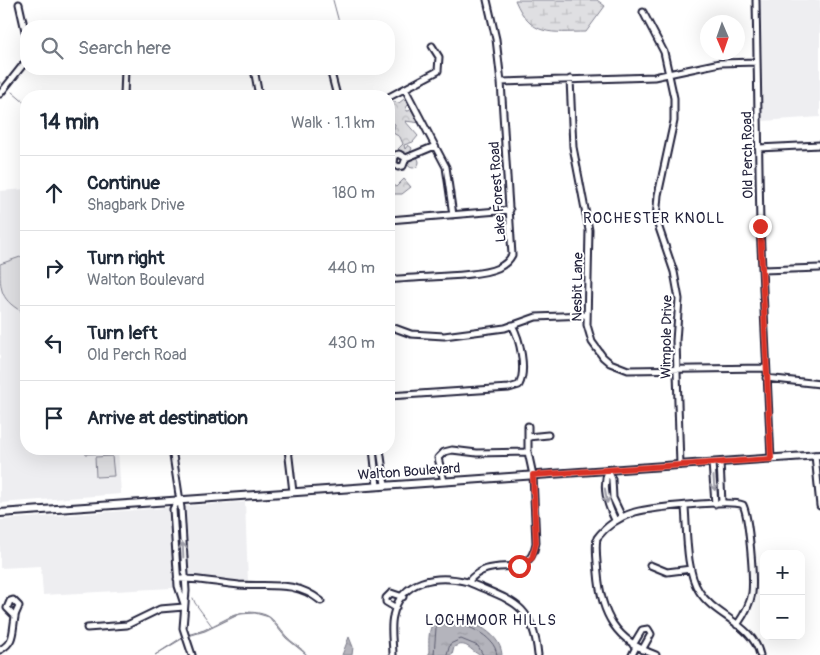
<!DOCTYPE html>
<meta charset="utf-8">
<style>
body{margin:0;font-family:Pangolin,sans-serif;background:#f6f6f7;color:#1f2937}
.controls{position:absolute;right:15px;bottom:15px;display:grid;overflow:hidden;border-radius:10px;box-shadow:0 5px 20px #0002}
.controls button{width:45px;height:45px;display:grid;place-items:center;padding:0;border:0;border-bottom:1px solid #e0e1e3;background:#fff;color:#1f2937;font:25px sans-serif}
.compass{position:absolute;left:700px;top:15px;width:45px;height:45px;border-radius:50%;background:#fff;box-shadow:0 5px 20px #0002;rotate:178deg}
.stop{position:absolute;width:15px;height:15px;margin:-11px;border:4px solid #d93025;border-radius:50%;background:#fff}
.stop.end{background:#d93025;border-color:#fff;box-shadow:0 1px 5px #0008}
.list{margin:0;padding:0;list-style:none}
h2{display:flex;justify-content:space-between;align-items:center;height:65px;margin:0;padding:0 20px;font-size:21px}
h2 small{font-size:16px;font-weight:400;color:#747a83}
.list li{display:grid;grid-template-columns:32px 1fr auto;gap:15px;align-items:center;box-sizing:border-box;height:75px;padding:0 20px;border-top:1px solid #e0e1e3}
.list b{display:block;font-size:19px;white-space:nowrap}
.list p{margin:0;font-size:16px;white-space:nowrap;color:#747a83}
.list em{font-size:16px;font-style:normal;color:#747a83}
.icon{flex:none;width:28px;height:28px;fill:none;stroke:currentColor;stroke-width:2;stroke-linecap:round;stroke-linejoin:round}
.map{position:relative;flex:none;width:820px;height:655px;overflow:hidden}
.search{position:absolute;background:#fff;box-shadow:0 5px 20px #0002;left:20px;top:20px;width:375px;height:55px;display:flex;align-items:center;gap:12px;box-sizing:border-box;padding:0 18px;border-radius:20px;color:#747a83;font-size:19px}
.panel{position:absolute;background:#fff;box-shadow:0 5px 20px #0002;left:20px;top:90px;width:375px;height:365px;border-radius:20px}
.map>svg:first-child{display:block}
.built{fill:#eeeef1}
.forest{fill:url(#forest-crowns);stroke:#80808e}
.wetland{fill:url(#wetland-marsh);stroke:#80808e}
.park{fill:#dfdfe2;stroke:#80808e}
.water{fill:url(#water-ripples);stroke:#7a7a88}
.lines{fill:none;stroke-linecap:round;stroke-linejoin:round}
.shore{stroke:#5c5c6f;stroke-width:1}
.stream{stroke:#7a7a88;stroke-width:1}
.minor-casing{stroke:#22223b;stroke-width:9}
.major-casing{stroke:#22223b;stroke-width:10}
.minor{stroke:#fff;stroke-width:5}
.major{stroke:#fff;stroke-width:6}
.oneway{stroke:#9c9ca7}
.route{stroke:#d93025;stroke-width:6}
.labels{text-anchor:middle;stroke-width:4;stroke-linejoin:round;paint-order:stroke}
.street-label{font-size:14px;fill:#22223b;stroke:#fff}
.neighbourhood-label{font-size:15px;letter-spacing:1px;fill:#22223b;stroke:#fff}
</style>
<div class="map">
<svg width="820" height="655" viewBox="0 0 820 655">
<defs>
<pattern id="forest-crowns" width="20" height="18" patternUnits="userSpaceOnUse" patternTransform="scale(1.25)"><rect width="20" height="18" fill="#dfdfe2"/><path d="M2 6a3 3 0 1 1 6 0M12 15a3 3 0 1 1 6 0" fill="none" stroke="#bfbfc3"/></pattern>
<pattern id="wetland-marsh" width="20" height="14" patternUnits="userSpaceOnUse" patternTransform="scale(1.25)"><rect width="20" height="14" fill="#dfdfe2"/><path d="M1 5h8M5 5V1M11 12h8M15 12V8" fill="none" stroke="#bfbfc3"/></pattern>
<pattern id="water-ripples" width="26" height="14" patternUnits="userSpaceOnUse" patternTransform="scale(1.25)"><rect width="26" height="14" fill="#b4b4bc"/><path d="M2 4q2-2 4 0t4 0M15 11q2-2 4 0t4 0" fill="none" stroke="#9a9aa2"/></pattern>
</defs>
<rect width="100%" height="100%" fill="#fff"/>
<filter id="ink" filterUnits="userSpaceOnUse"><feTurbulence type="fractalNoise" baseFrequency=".02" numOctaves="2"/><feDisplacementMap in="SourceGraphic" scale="10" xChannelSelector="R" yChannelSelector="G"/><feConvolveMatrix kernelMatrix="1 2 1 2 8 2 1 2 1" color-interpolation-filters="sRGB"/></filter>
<g filter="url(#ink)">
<!-- built -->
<path class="built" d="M759,0H820V117L763,121Z
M26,189V449H118L121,494L0,503V191Z
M245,502L248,582L188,576L189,587L43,595L41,566L0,568V520Z"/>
<!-- forest -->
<path class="forest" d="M404,99L410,102L406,108L407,111L414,110L421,123L405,121L418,136L413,142L404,145L405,149L408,145L412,148L410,153L404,154L398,149L403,144L400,137L393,133L395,124L390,122L392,120L389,118L393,114L389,110L390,101L399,103Z
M407 162a6 6 0 1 1 12 0a6 6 0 1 1-12 0Z
M404,179L411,187L402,194H390L389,198V189L393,185L396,187Z"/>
<!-- wetland -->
<path class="wetland" d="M515,0H597L605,6L586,32C551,32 531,38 515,0Z"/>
<!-- park -->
<path class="park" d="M26,255V314C0,300 0,291 0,264Z
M86,449H111L112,453L86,454Z
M112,456L114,476L96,477L95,457Z"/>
<!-- water -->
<path class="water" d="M248,612C273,613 272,620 286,636C292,643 301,647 307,655L286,638L269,617L255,613L240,614L205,631L185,637L155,655L184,636L204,630L232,616Z
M443,616C464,616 501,631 502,655C496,655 486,655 480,655C470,651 467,640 454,647L452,655H429C429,640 426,622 443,616Z
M349,637L353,647L352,655H342Z"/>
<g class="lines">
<!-- shore -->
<path class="shore" d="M434,655L436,628L445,621C463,623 495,634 497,655
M447,655L450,644L461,639L478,646L483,655"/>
<!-- stream -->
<path class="stream" d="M333,0L340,26
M0,82V83
M12,92L26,104
M193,598L195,603L212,626"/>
<defs>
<path id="minor" d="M756,0L760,226L771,459
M19,4L26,35
M643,12L664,52L674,98V121L658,195L656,219L674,272L679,299L676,341L680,465
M254,69L259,96
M330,69L337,96
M570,79L573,147L589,230L587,325L592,342L603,357L610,363L628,370L765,368
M501,82L654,77L720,63L757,62
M405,89L446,167L453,215
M0,94L26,61
M124,96L125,69
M389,97L438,71L439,57L432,46
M758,148L820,145
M406,158L399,154L395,155L394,164L398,167L403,166L406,158L435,146
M389,220L510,210
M763,270L820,268
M389,280C416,276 476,278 498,268C504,265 509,261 512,255L501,82L496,39L487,0
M389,326L411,334L444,336L505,328L536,317L586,315
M766,378L820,384
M389,396L509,388L519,385C527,370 520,339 512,325
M528,426V452
M528,437L548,435
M172,449L181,508L186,591L183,628L192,655
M288,449L293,492
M373,449L377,486
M380,449L385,485
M815,455L820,506
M720,462L722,503
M712,463L715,504
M608,470C602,488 607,504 615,520
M608,470L612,479L613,498L622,517
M178,501L173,509L178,586L184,604
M685,507C687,531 686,572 699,591C714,616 753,624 760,655
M650,565L667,572L691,569
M177,579C198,578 218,583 239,585C270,587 295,580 321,601
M468,582C511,601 533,602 538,655
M396,608L386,602V598L391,593L403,597
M87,628L127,625L160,609L184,607
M633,645L642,630L648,629L651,634L642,650
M0,650C15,642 12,632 15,617C15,613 18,610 19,606L13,600L10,601L7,608L15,616
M393,655C393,643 390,628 393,616C401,579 437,574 468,582C493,551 528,585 536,543L533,475L528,452L477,453L452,450L444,452L438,458L444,481
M632,655L636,647
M656,655C616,641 601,614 598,573C597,561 595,549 597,538C607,525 619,517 635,512C650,508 731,499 743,505C749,517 754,578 752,593C750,605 744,615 737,625"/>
<path id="major" d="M0,513L820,455"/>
</defs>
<!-- minor casing -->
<use href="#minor" class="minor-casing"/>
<!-- major casing -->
<use href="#major" class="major-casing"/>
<!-- minor -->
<use href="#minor" class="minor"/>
<!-- major -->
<use href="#major" class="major"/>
</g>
<!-- one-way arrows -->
<defs><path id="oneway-shaft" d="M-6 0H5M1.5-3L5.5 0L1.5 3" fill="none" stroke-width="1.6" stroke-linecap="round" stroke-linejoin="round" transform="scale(1.25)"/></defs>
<g class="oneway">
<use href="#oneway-shaft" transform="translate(714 483) rotate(85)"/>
<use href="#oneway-shaft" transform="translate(606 496) rotate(81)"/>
<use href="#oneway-shaft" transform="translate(183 550) rotate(-93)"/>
</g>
</g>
<g class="lines" filter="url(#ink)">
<!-- route -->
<path class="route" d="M519,566L532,558L536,543L533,475L771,459L760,226"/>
</g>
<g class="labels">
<!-- street labels -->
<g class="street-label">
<text transform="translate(747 155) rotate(-91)" y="5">Old Perch Road</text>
<text transform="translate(497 192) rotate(-94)" y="5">Lake Forest Road</text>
<text transform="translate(577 287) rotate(-89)" y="5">Nesbit Lane</text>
<text transform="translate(666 337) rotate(-89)" y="5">Wimpole Drive</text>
<text transform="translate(409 471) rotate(-4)" y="5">Walton Boulevard</text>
</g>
<!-- neighbourhood labels -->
<g class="neighbourhood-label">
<text x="654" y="223">ROCHESTER KNOLL</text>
<text x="491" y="625">LOCHMOOR HILLS</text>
</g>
</g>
</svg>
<div class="controls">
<button>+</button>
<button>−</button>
</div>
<svg class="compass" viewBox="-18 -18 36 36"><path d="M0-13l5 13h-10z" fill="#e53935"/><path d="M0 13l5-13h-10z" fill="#747a83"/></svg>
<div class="stop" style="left:519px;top:566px"></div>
<div class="stop end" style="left:760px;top:226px"></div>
<div class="search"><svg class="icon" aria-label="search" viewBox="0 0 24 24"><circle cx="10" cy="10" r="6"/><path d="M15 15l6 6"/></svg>Search here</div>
<section class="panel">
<h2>14 min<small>Walk · 1.1 km</small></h2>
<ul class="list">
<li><svg class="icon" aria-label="ahead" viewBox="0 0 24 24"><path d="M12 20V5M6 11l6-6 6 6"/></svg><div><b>Continue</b><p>Shagbark Drive</p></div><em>180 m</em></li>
<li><svg class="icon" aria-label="right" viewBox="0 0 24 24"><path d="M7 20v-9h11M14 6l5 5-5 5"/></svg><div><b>Turn right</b><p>Walton Boulevard</p></div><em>440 m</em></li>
<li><svg class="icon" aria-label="left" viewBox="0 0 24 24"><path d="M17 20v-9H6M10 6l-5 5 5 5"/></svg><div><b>Turn left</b><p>Old Perch Road</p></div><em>430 m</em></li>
<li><svg class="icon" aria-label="arrive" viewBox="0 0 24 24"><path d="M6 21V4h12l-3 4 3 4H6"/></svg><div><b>Arrive at destination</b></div></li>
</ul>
</section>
</div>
